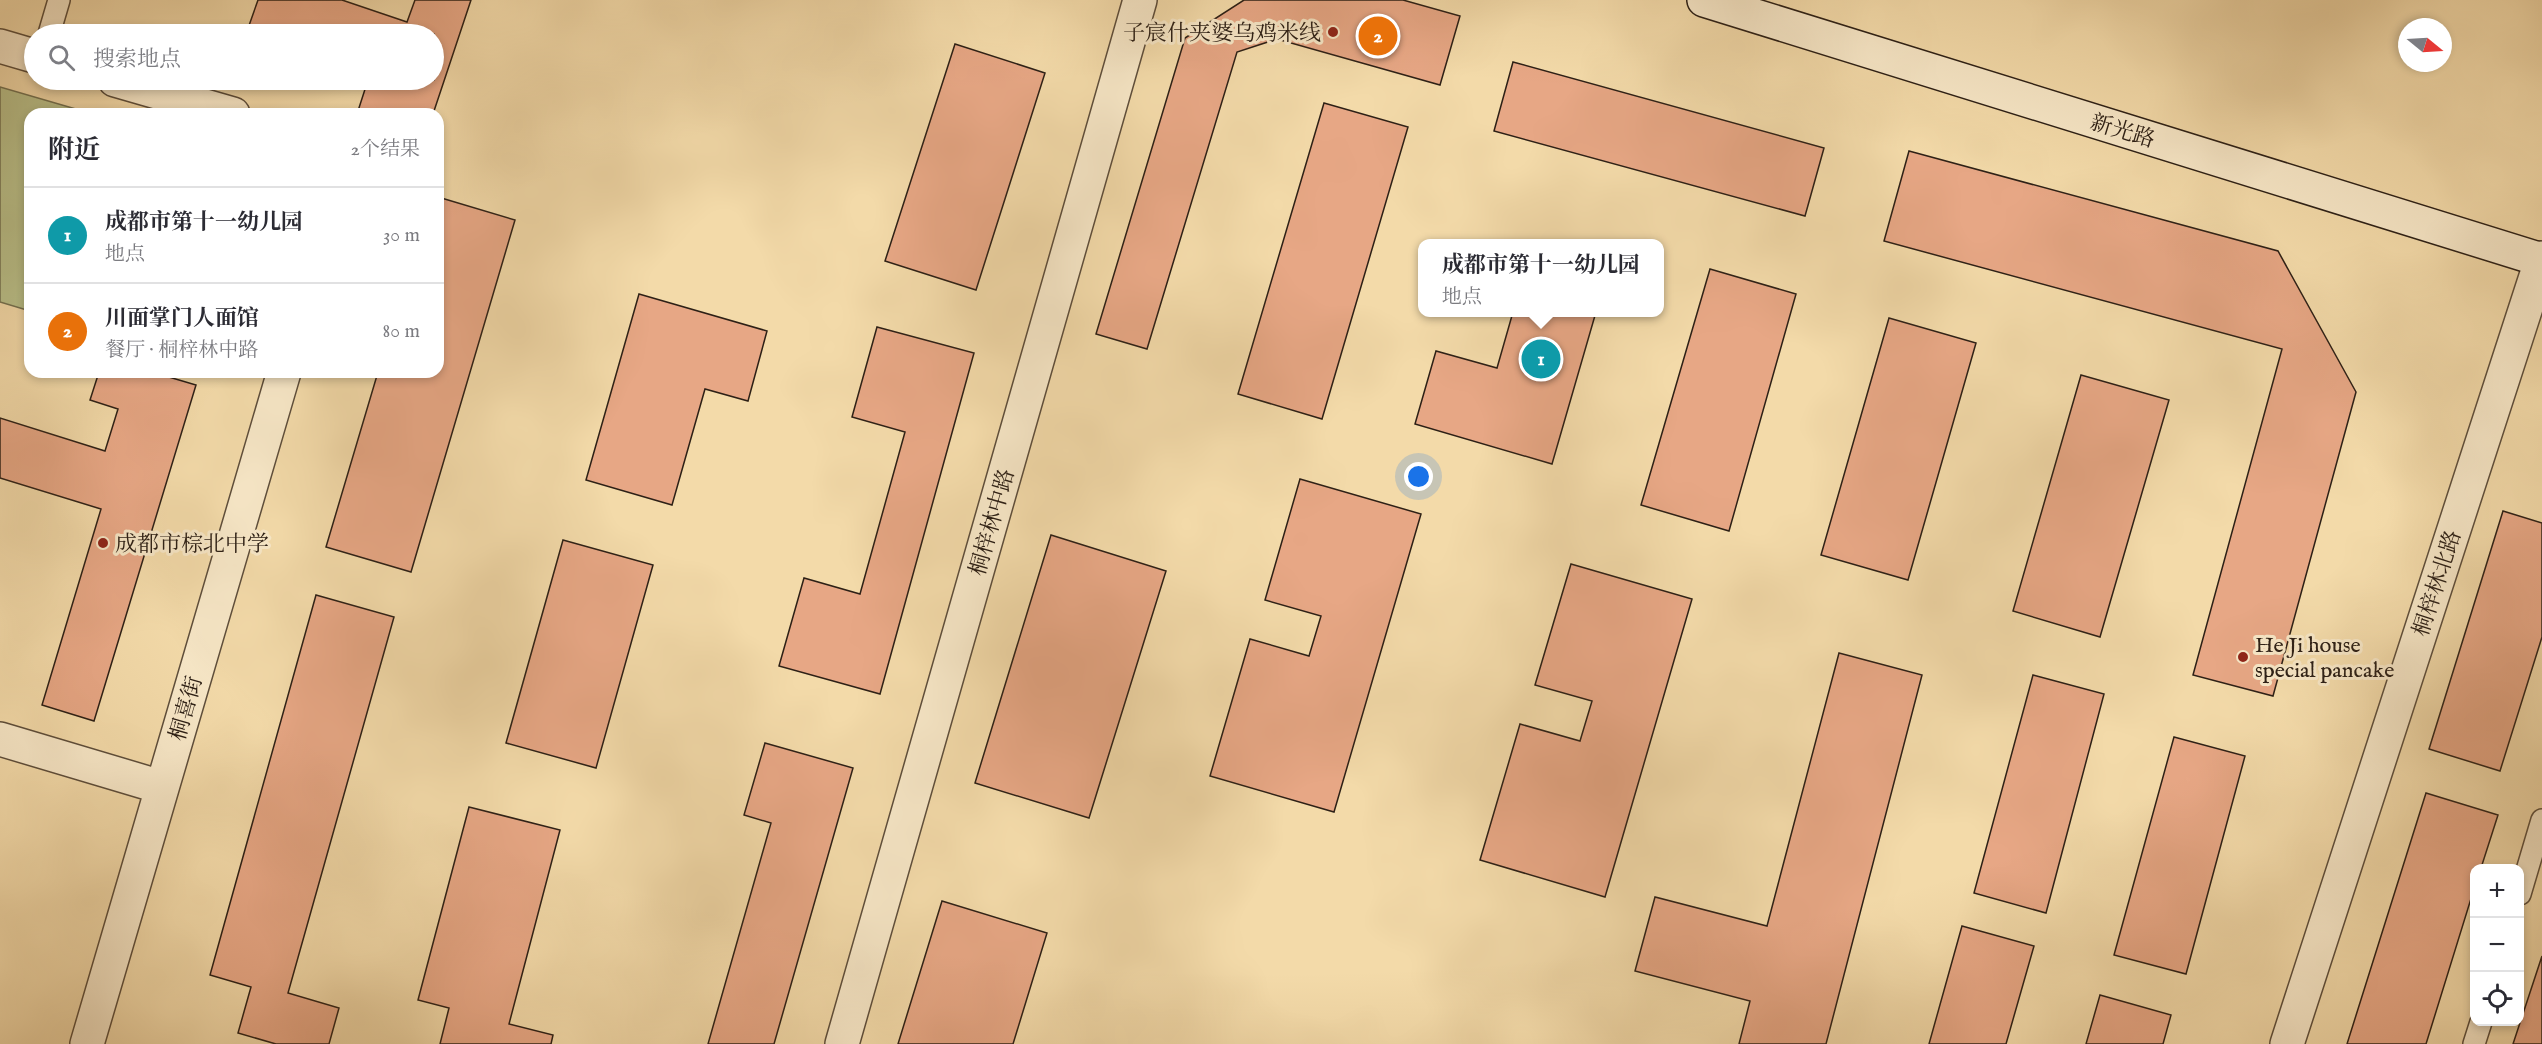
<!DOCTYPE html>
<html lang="zh">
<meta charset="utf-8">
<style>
body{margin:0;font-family:"IM FELL English","Noto Serif SC",serif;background:#f7f7f7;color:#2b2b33}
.controls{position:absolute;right:18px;bottom:18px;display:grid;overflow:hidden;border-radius:12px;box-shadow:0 3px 9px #0003}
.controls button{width:54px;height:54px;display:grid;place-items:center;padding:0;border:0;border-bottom:2px solid #e1e1e2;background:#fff;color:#2b2b33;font:30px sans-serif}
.compass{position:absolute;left:2398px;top:18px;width:54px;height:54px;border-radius:50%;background:#fff;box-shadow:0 3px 9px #0003;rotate:108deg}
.you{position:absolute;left:1419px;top:477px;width:21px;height:21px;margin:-15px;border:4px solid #fff;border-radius:50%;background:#1a73e8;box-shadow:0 0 0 9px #1a73e833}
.badge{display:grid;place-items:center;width:39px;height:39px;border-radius:50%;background:#d93025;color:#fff;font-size:20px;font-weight:700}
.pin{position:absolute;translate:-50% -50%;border:3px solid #fff;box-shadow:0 2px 6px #0006}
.popup{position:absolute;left:1418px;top:239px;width:246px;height:78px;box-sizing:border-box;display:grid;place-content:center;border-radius:12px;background:#fff;filter:drop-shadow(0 2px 4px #0005);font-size:20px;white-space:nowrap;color:#7c7c81}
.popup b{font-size:22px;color:#2b2b33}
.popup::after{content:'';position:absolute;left:50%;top:100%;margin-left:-12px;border:12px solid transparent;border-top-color:#fff}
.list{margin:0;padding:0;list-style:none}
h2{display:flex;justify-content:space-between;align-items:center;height:78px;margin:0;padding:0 24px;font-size:26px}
h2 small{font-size:20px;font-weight:400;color:#7c7c81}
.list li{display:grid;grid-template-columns:39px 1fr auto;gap:18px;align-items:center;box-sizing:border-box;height:96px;padding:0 24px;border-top:2px solid #e1e1e2}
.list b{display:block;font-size:22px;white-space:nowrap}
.list p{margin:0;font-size:20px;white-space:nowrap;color:#7c7c81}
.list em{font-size:20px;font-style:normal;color:#7c7c81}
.icon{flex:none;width:33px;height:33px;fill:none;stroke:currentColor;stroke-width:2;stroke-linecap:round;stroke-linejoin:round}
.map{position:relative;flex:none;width:2542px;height:1044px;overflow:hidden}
.search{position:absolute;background:#fff;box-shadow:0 3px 9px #0003;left:24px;top:24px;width:420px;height:66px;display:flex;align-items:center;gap:15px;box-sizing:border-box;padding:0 21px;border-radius:33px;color:#7c7c81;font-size:22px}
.panel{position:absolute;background:#fff;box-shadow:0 3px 9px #0003;left:24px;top:108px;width:420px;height:270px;border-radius:18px}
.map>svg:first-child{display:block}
.green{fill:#b9c08a;stroke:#737050;stroke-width:1.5}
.building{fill:#e7a785;stroke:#2d2016;stroke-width:1.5}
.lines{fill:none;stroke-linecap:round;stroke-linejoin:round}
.lane-casing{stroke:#5e4e3b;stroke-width:24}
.street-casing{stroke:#5e4e3b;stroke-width:36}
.secondary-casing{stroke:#2d2016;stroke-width:36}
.lane{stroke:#f7e7c7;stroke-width:21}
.street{stroke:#f7e7c7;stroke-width:33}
.secondary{stroke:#f7e7c7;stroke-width:33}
.poi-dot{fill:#8f2418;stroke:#f7e7c7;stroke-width:2}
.labels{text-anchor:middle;stroke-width:6;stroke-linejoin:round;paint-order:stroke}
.poi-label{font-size:22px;fill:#2d2016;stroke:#f7e7c7;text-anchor:start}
.street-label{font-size:22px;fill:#2d2016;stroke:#f7e7c7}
</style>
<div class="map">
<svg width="2542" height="1044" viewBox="0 0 2542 1044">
<rect width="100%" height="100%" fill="#f3daa9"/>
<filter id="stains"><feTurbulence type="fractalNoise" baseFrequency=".00333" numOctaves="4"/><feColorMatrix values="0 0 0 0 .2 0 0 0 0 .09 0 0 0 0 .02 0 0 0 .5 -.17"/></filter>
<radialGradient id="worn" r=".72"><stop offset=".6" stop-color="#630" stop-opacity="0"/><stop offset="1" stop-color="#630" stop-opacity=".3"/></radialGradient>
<!-- green -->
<path class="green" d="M0,87L93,114H30V311L0,302Z"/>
<!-- building -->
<path class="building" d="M258,0H342L407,22L415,0H471L433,114H357L368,80H434V34H246Z
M1244,0H1403L1460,16L1440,85L1277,39L1237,52L1147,349L1096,334L1185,38Z
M955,44L1045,73L976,290L885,261Z
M1513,62L1824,148L1805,216L1494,131Z
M1324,103L1408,127L1322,419L1238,394Z
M1909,151L2278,251L2356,392L2273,696L2193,675L2282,349L1884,241Z
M438,197L515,220L411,572L326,547L378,372H438Z
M1710,269L1796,294L1729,531L1641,505Z
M639,294L767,331L748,401L705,389L672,505L586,480Z
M1513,312H1596L1552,464L1415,424L1436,351L1497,368Z
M1889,318L1976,343L1908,580L1821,555Z
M877,327L974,353L880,694L779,666L804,578L860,594L905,432L852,417Z
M99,372H152L196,385L94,721L42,705L101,509L0,478V418L105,451L118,409L90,400Z
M2081,375L2169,400L2100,637L2013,611Z
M1300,479L1421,514L1334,812L1210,776L1250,639L1309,656L1321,616L1265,600Z
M2503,511L2542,523V637L2500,771L2429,749Z
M1051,535L1166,571L1089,818L975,783Z
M563,540L653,565L596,768L506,743Z
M1571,564L1692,599L1605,897L1480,860L1520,724L1580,741L1592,701L1535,685Z
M316,595L394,617L288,993L339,1008L329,1044H276L238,1033L251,987L210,975Z
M1839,653L1922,675L1826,1044H1739L1750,1001L1635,971L1655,897L1767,926Z
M2033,675L2104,694L2046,913L1974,893Z
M2174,737L2245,756L2186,974L2114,955Z
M765,743L853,768L774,1044H708L771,823L744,815Z
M2426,793L2498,815L2481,868H2474V889L2426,1044H2347Z
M469,807L560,830L509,1024L553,1035L551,1044H440L449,1008L418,1000Z
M942,901L1047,933L1013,1044H898Z
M1962,926L2034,946L2006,1044H1929Z
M2542,956V1044H2513Z
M2100,995L2171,1015L2163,1044H2086Z"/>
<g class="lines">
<defs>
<path id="lane" d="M49,34L59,0
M2520,894L2542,820
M2474,1044L2481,1022"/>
<path id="street" d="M0,46L34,56
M115,80L233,114
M0,739L161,787
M87,1044L284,372
M842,1044L1140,0
M2287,1044L2542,258"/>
<path id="secondary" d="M1704,0L2542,260"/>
</defs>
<!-- lane casing -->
<use href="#lane" class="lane-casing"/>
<!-- street casing -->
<use href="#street" class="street-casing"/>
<!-- secondary casing -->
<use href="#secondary" class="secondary-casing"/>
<!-- lane -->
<use href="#lane" class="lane"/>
<!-- street -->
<use href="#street" class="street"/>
<!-- secondary -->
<use href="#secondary" class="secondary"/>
</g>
<!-- markers -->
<g class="poi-dot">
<circle cx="1333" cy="32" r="6"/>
<circle cx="103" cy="543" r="6"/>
<circle cx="2243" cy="657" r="6"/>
</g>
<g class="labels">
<!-- poi labels -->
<g class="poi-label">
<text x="1321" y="40" text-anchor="end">子宸什夹婆乌鸡米线</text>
<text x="115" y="551">成都市棕北中学</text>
<text x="2255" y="652">He Ji house<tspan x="2255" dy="25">special pancake</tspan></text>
</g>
<!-- street labels -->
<g class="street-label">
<text transform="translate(2123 130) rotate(17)" y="8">新光路</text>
<text transform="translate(991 522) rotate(-74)" y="8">桐梓林中路</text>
<text transform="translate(2436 583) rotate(-72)" y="8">桐梓林北路</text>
<text transform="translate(185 708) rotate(-74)" y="8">桐喜街</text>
</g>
</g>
<rect width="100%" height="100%" filter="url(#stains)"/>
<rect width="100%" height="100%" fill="url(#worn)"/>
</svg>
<div class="controls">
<button>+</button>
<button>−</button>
<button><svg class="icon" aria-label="locate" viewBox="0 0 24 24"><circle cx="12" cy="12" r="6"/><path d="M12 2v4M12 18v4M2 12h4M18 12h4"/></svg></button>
</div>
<svg class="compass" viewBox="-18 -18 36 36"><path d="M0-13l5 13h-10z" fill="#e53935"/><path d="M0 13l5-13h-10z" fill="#7c7c81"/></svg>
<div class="you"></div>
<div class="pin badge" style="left:1541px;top:359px;background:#0f9aa8">1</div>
<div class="popup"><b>成都市第十一幼儿园</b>地点</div>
<div class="pin badge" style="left:1378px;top:36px;background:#e8710a">2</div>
<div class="search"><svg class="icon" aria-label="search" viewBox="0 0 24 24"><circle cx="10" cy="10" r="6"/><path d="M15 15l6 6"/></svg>搜索地点</div>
<section class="panel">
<h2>附近<small>2个结果</small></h2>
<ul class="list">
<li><span class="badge" style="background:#0f9aa8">1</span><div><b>成都市第十一幼儿园</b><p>地点</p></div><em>30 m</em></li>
<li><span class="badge" style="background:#e8710a">2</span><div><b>川面掌门人面馆</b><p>餐厅 · 桐梓林中路</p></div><em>80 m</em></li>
</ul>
</section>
</div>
